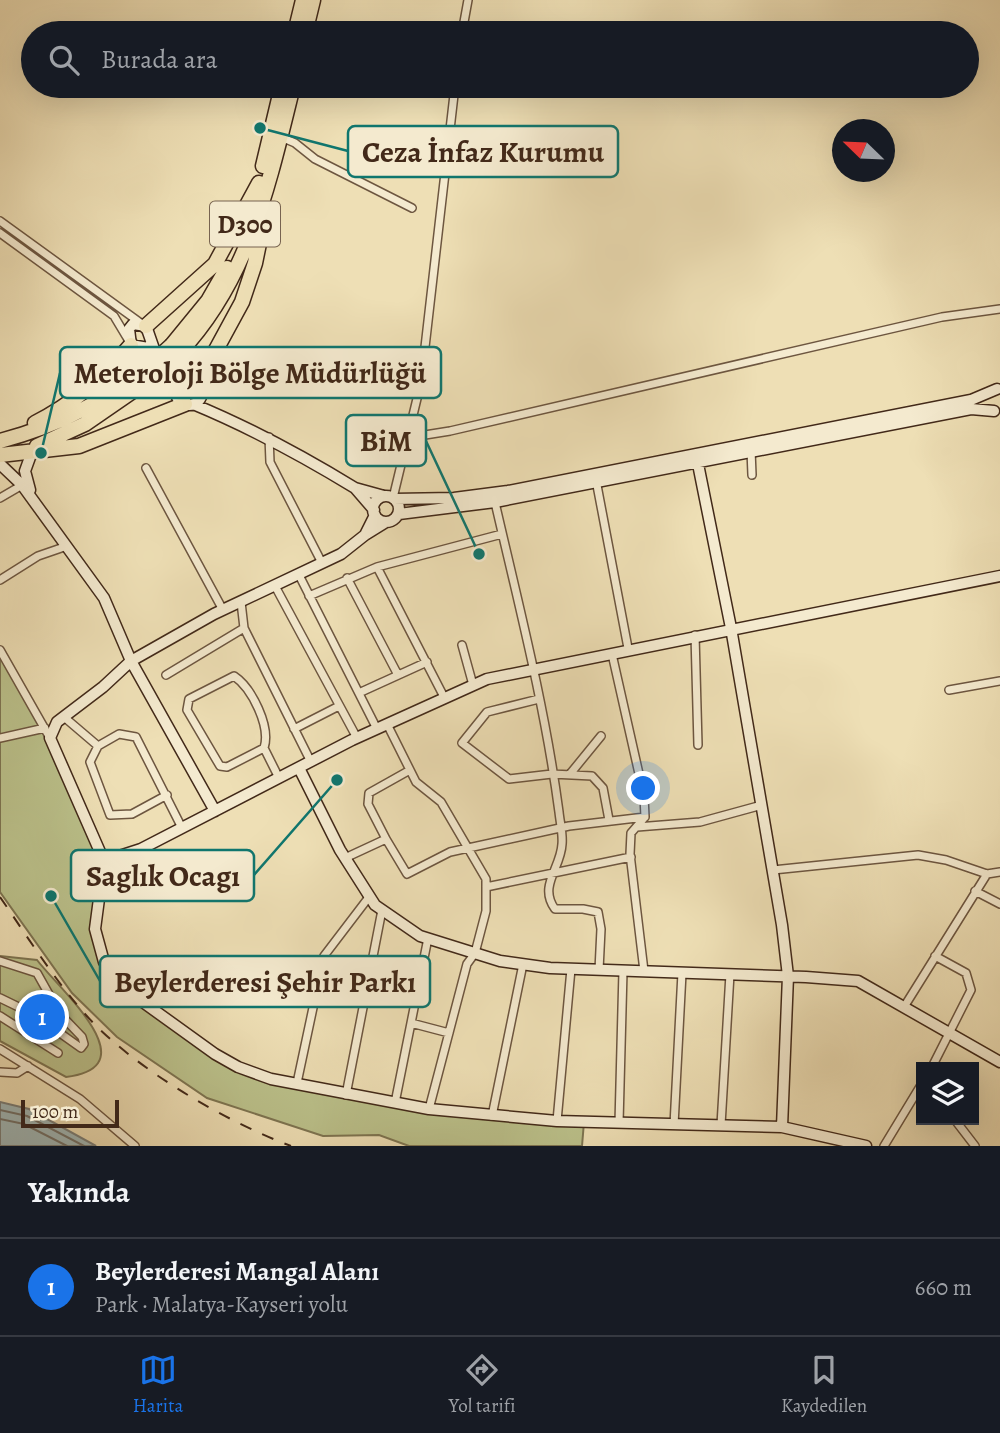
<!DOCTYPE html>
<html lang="tr">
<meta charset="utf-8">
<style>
body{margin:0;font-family:Alegreya,serif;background:#242831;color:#f1f3f6}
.controls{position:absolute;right:21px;bottom:21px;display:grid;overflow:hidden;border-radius:0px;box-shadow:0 7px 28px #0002}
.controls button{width:63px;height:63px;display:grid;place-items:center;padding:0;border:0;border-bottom:2px solid #363941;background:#171b24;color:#f1f3f6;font:35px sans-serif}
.compass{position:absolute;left:832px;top:119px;width:63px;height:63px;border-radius:50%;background:#171b24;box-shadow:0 7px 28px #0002;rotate:293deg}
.scale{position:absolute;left:21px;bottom:18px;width:98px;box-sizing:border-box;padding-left:7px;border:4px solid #422919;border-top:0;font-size:19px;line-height:24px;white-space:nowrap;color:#422919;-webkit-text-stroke:5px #f4eacf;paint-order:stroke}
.you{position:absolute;left:644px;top:789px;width:24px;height:24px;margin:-18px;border:5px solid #fff;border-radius:50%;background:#1a73e8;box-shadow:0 0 0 10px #1a73e833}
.badge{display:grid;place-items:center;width:46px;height:46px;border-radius:50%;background:#1a73e8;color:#fff;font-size:23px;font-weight:700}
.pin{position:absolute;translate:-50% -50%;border:4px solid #fff;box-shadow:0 2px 7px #0006}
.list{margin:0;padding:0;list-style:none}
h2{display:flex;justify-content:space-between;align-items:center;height:91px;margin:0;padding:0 28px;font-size:30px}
h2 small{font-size:23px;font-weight:400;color:#9ea1a6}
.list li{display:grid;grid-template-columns:46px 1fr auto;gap:21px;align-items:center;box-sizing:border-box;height:98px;padding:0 28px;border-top:2px solid #363941}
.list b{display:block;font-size:26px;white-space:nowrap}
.list p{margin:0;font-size:23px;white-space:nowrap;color:#9ea1a6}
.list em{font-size:23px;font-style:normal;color:#9ea1a6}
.icon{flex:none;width:38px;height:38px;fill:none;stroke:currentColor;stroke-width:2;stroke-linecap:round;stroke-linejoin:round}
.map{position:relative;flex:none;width:1000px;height:1146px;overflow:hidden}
.search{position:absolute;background:#171b24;box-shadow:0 7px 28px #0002;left:21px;right:21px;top:21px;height:77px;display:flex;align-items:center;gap:18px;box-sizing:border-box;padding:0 24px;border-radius:38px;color:#9ea1a6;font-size:26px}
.sheet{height:189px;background:#171b24}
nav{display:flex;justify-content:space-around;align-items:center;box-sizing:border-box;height:98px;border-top:2px solid #363941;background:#171b24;font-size:19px;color:#9ea1a6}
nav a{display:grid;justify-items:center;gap:4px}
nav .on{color:#1a73e8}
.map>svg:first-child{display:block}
.green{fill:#bbc18b;stroke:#7e7552;stroke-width:2}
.water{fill:#a0b9ba;stroke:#7a7f7a;stroke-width:2}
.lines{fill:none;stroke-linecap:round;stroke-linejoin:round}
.shore{stroke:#71716a;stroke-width:2}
.street-casing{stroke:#6d5640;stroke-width:10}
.secondary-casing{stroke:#422919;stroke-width:13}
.highway-casing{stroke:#422919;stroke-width:17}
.street{stroke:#f4eacf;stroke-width:7}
.secondary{stroke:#f4eacf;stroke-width:10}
.highway{stroke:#eedfb5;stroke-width:14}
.rail{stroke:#422919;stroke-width:2;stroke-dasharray:12 12;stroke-linecap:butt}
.highway-bridge-casing{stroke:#422919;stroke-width:17;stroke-linecap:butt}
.highway-bridge{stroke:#eedfb5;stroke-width:14}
.labels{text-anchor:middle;stroke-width:5;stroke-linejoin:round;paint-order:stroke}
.shield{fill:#f4eacf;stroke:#776350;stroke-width:2}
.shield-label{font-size:26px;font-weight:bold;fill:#422919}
.leader{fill:none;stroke:#0f766e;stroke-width:2.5}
.callout-dot{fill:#0f766e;stroke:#f4eacf;stroke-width:2.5}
.callout{fill:#f4eacf;stroke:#0f766e;stroke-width:2.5}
.callout-label{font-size:30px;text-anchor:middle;font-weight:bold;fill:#422919}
</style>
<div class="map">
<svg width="1000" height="1146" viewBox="0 0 1000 1146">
<rect width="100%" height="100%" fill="#eedfb5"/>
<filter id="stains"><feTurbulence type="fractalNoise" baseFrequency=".00286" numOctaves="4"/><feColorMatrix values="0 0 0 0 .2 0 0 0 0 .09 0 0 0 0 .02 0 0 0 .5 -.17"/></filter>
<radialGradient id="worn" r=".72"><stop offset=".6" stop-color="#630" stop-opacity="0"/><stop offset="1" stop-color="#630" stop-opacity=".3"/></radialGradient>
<!-- green -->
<path class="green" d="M0,650L50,738L104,861L95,929L113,976L238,1067L346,1095L584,1122L582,1146H409L379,1135L323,1136L207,1098L117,1037L72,993L0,892Z
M0,956L37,960C60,990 150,1067 66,1077L0,1041Z"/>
<!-- water -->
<path class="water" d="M0,1102L29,1109L96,1146H0Z"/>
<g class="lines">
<!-- shore -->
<path class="shore" d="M0,1110L27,1116L84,1146
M0,1119L24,1124L67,1146"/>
<defs>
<path id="street" d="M462,33L468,0
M281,137L295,143L315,159L412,208
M0,221L142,324
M0,233L114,316L129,341
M407,434L425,435L450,431L942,317L1000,309
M269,437L270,462L322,563
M751,450L752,475
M146,468L223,610
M596,480L628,648
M0,498L24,484
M393,498L421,382L455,86
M494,498C518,602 545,706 559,812C560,822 563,834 562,844C561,868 538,886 555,909H583L598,912L601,929L599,970
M377,567L444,697
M299,575L377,729
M347,578L398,675
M0,580L38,556L67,546
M275,586L357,738
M309,596L377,567L502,534
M241,602L244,628L311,762
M695,635L698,745
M462,645L473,685
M0,650L50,738
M612,654L644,796L645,817L631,833L630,854L644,971
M166,675L244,628
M949,690L1000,681
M361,692L427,662
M539,699L487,712L462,743L509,779L552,774L592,776L603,788L609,820
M64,717L98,746L119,734L136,737L182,828
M387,724L416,782L441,802L486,879V911L475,953L467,964L429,1109
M294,729L339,706
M0,738L45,728
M98,746L90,762L110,815L132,814L167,795
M264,748L227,767L220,766L187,710L189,699L234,676C252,688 271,727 264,748L279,778
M570,774L601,736
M637,827L700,822L762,805
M386,839L368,804L369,793L410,770
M345,858L386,839L407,874L450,852L569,826L645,817
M773,870L918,855L946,860L987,874L1000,872
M486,887L631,857
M975,891L1000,904
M0,961L37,973L60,1014L82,1037L84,1044L81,1048L33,1014L0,998
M904,1007L987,874
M0,1016L58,1053
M411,1023L449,1033
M0,1049L80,1099L135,1146
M932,1067L971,990L966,973L935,956
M0,1072L17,1073L28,1066
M297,1083L324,956L369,897
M346,1095L382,910
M395,1103L428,938
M492,1116L523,964
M955,1120L975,1146
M557,1121L571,969
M619,1123L623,971
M674,1125L682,973
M721,1125L730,974
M884,1146L921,1085"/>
<path id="secondary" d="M133,324L146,326L154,349L131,345L129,329Z
M176 392a13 13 0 1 1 26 0a13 13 0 1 1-26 0Z
M193,404C251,428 301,455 355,488
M696,454L731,628L782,925L788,976L782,1127
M0,464L22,485L104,598L131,661L215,811
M30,490L25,471L33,449
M373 509a13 13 0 1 1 26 0a13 13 0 1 1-26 0Z
M394,499L454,498L508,491L971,400L997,389
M374,510L355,488L384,496
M399,514L495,502L971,409L994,411
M375,515L365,535L386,522
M365,535L341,554L214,614L131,661L103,687L57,722L50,738L104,861L95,929L104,962L113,976L140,1000L215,1054L238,1067L271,1079L429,1109L557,1121L782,1127L866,1146
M299,768L340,850L375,905L420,936L500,961L550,968L806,977L858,981L1000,1062
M104,861L141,849L352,740L487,679L1000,576"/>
<path id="highway" d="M295,33L303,0
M305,33L313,0
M263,166L282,86
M146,326L215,264L259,183
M172,345L208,301L227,268
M179,353C249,279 269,183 293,86
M198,383L242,302L255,263L263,224
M35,423C73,404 104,377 131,345
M0,441C57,426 106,402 151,364
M37,446L85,424L159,373
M0,455L79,446L185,404"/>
</defs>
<!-- street casing -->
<use href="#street" class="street-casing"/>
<!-- secondary casing -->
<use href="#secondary" class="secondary-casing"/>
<!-- highway casing -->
<use href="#highway" class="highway-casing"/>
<!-- street -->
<use href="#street" class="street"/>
<!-- secondary -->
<use href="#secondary" class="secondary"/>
<!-- highway -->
<use href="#highway" class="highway"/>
<!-- rail -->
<path class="rail" d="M0,897C27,936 53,978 85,1014C132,1067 224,1121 291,1146"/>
<defs>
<path id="highway-bridge" d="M151,364L172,345
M159,373L179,353"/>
</defs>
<!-- highway-bridge casing -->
<use href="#highway-bridge" class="highway-bridge-casing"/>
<!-- highway-bridge -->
<use href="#highway-bridge" class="highway-bridge"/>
</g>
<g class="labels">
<!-- shield labels -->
<rect class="shield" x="210" y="201.5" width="70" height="45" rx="5"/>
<g class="shield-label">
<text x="245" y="233">D300</text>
</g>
</g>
<!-- callouts -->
<path class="leader" d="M260 128L348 151M41 453L60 373M479 554L426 441M337 780L254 875M51 896L100 981"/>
<g class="callout-dot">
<circle cx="260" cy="128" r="7"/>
<circle cx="41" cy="453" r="7"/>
<circle cx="479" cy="554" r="7"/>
<circle cx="337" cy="780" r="7"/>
<circle cx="51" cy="896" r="7"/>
</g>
<g class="callout">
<rect x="348" y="126" width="270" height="51" rx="7"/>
<rect x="60" y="347" width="381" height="51" rx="7"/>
<rect x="346" y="415" width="80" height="51" rx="7"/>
<rect x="71" y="850" width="183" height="51" rx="7"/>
<rect x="100" y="956" width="330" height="51" rx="7"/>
</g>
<g class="callout-label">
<text x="483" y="162">Ceza İnfaz Kurumu</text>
<text x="250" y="383">Meteroloji Bölge Müdürlüğü</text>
<text x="386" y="451">BiM</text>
<text x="163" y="886">Saglık Ocagı</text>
<text x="265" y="992">Beylerderesi Şehir Parkı</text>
</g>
<rect width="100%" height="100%" filter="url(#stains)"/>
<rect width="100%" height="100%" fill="url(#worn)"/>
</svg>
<div class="controls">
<button><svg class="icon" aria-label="layers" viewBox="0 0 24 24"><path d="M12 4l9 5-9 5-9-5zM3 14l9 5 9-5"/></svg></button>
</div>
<svg class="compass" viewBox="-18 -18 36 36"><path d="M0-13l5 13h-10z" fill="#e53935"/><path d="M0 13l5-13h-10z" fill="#9ea1a6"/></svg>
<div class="scale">100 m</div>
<div class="you"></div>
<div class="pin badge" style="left:42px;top:1017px">1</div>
<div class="search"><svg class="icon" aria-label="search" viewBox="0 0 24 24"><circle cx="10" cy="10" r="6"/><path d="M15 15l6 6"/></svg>Burada ara</div>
</div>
<section class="sheet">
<h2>Yakında<small></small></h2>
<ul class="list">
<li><span class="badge">1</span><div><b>Beylerderesi Mangal Alanı</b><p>Park · Malatya-Kayseri yolu</p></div><em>660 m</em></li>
</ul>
</section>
<nav>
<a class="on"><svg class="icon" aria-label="map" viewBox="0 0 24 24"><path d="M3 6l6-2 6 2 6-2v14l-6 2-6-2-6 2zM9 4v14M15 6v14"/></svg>Harita</a>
<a><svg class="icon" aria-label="directions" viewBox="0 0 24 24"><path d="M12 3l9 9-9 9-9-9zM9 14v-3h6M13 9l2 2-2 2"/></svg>Yol tarifi</a>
<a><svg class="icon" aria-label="saved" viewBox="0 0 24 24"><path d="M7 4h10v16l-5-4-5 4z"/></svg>Kaydedilen</a>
</nav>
